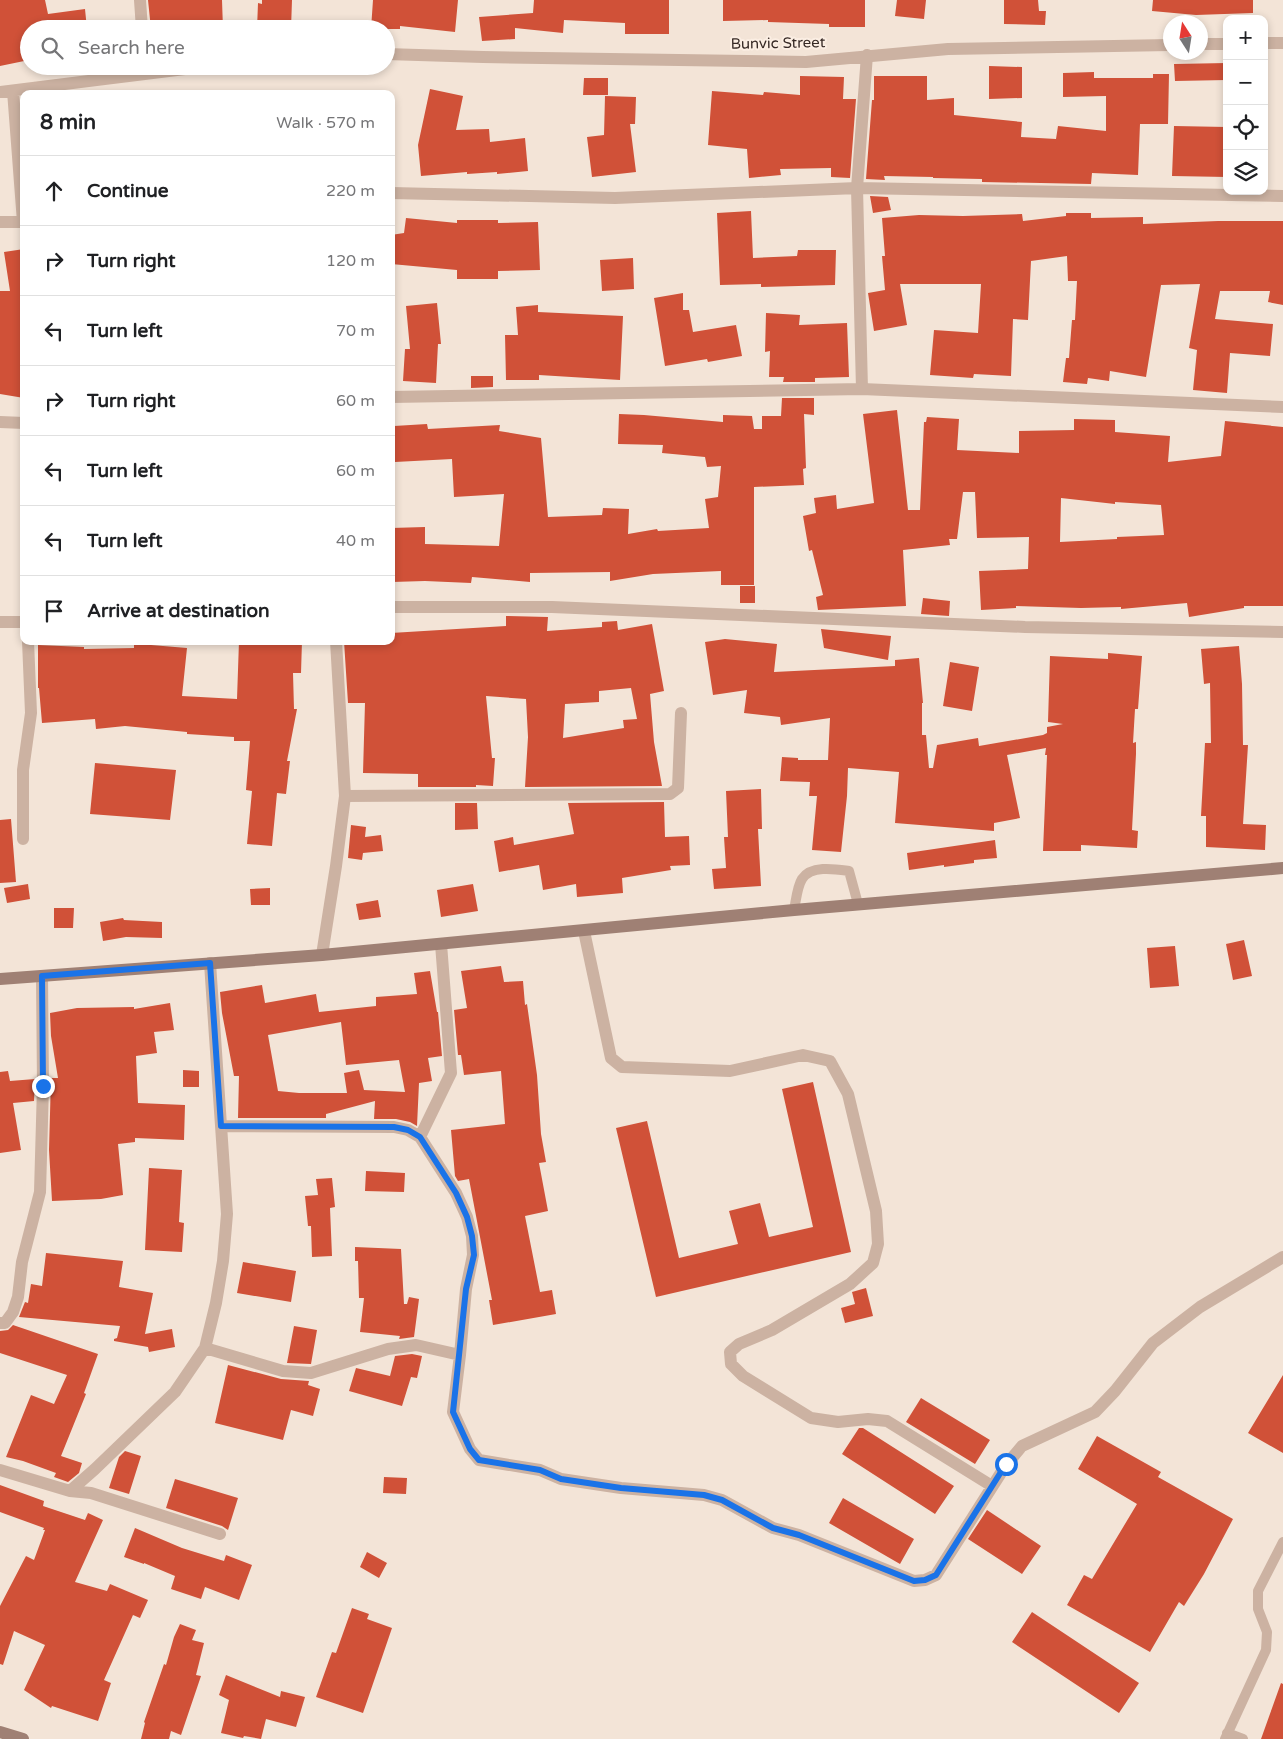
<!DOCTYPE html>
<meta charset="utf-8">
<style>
body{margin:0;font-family:"Varela Round",sans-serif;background:#f2f2f2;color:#202124}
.controls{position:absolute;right:15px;top:15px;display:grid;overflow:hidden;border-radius:10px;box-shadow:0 2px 8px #0003}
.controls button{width:45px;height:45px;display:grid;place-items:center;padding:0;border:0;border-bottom:1px solid #e0e0e0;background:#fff;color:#202124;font:25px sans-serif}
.compass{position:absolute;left:1163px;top:15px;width:45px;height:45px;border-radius:50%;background:#fff;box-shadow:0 2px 8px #0003;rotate:348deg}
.stop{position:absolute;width:15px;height:15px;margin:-11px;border:4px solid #1a73e8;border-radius:50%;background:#fff}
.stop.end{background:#1a73e8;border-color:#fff;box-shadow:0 1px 5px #0008}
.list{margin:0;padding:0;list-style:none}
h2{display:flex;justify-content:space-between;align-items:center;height:65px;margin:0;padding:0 20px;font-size:21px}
h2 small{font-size:16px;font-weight:400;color:#757577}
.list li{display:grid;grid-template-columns:32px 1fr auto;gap:15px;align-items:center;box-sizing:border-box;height:70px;padding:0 20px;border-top:1px solid #e0e0e0}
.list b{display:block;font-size:19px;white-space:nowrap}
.list em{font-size:16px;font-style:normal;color:#757577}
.icon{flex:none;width:28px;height:28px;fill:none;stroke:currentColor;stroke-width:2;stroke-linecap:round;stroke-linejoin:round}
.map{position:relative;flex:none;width:1283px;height:1739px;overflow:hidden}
.search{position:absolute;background:#fff;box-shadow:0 2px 8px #0003;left:20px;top:20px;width:375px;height:55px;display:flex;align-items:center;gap:12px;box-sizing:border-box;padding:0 18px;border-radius:28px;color:#757577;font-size:19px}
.panel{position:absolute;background:#fff;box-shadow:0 2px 8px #0003;left:20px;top:90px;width:375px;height:555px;border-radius:10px}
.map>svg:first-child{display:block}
.building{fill:#d05138;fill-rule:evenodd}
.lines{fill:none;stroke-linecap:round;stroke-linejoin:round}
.lane{stroke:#ccb2a2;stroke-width:10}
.street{stroke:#ccb2a2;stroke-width:12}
.secondary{stroke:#9f8074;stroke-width:12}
.route{stroke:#1a73e8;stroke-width:6}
.labels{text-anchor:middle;stroke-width:4;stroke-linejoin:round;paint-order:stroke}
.street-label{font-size:15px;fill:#362925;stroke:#fbeee3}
</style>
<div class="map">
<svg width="1283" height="1739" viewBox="0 0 1283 1739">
<rect width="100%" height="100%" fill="#f3e4d7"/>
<!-- building -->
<path class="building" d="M0,0H45L48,14L85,9L87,29H29V60L0,66Z
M148,0H222L223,29H151Z
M262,0H292L291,29H257L258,3L262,4Z
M373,0H458L455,32L400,26V29H371Z
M534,0H669V34H625V23L564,20L563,33L515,28V39L482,41L479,17L533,13Z
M723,0H865V27H829V24L768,22V20L723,21Z
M897,0H926L924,19L895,16Z
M1004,0H1038L1039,11H1046L1045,25L1004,24Z
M1153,0H1253V13L1196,15L1152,11Z
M1227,63V80L1175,81L1174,64Z
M989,66L1022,67V98L989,99Z
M1094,72V78H1153V74H1169L1168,124H1140L1138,175L1092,173L1091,184L982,182V179L933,178V177L884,176L885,180L866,179L872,100H874V76H927V100L954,98V115L1022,122L1021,137L1056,139L1058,126L1106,131V96L1063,97V73Z
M800,76L844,77L843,99H856L850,178L831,177V168L780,169L781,175L749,178L747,149L708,145L712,91L763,95L764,92L800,95Z
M584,78H608V95H583Z
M430,89L463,96L456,130L489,129L490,142L525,138L528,171L497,174V172L467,174V172L421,176L418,145Z
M605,96L636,97L635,124H630L636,172L592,177L587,137L604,135Z
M1174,126L1227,127V177L1172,176Z
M870,196L888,197L891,210L873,213Z
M751,211L753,258L797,256L798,250H836L835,285L761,287V284L720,285L717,213Z
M1066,213H1091V218L1143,217V224L1218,221H1283V305L1268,302L1270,291H1220L1215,319L1273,324L1270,356L1230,353L1227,393L1193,390L1197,350L1189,348L1200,284L1161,285L1146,377L1110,371L1109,381L1088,378L1087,384L1063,382L1066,358H1069L1072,320H1075L1077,281H1068L1067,256L1031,261L1028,320L1013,319L1011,376L974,374L973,378L930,375L934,330L978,333L981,284H900L907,325L874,331L868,293L885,290L882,256H885L882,218L919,215L963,216L1022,214L1023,221L1066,216Z
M406,218L457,223V220H498V223L538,222L540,270L498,271V279H457V270L391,264V235L404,233Z
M24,249V398L0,394V291H10L4,252Z
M633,258L634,289L602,291L600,260Z
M683,293V310H689L693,332L736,325L742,356L708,362L707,359L665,366L654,298Z
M437,303L441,344H438L436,383L403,381L405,349H410L406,306Z
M538,305V312L623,316L620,380L539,375V380H506L505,335H518L516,307Z
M766,313L800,315L799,325L847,323L849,377L815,378V382H783L784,377H769L770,351L765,352Z
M471,376H493V387L471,388Z
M782,398H814V415L804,414L806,468L803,469L804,485L754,487V585H721V571L653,574L610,581V572L530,573V582L472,577L471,583L425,581L392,582L391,528L425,527V544L499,546L504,494L454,497L452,459L395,462L394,426L427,424L428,429L500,425L499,431L541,438L548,517L602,515L603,508L629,509L628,534L657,529L658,531L709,528L705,499L718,497L721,466L707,467L705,457L662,453L663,445L618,444L619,414L644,415L723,422V415L752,416L754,429H762V416H781Z
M897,410L908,510H920L924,422H926L927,417L959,419L957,450L1019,453V431L1074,430V419L1115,420V432L1170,436L1168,462L1221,456L1225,421L1283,427V606H1244V608L1189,617L1187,603L1121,609V607L1081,608L1016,606V608L981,610L979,571L1028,569L1029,537L977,538L975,492H963L957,539H949L950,545L903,550L906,606L818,610L816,597L823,595L812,550L809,551L803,516L816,513L814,498L836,495L837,509L874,503L863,414ZM1061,498L1115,504V502L1161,505L1164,535L1117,537V539L1060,542Z
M740,586H755V603H740Z
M923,598L950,601L949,616L921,614Z
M506,616L548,617L547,631L602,627V622L617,621L618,630L652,624L664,691L650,694L654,742L662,786L525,787L528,737L526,699L486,696L492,758H495L493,786L476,785V787H418V774L363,773L365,703H348L344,641H391V633L506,626ZM631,688L637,719L623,720L624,728L563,738L565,704L599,702V691Z
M821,629L891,636L888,660L824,648Z
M725,639L777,644L774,672L895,666V660L919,658L923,703H922V735H926L929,768H933L937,745L978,738L979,746L1043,735L1047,733V727L1063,724L1048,722L1050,656L1108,659V653L1142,656L1138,709H1135L1133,743L1136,742V754L1132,830L1138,831L1137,848L1081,845V851H1043L1047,755H1045L1046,748L1007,755L1020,818L994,823V831L895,823L899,772L848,768L847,796L841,852L812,850L817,796H809L810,782L780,781L782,757L798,758V760H828L830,718L781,725L780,717L744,713L747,690L713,695L705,642Z
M134,641H150L151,645L187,648L182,696L237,699L239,641H302L301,673H293L294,709H297L287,761H290L286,794L277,793L272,846L247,844L252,791L246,790L250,741H234V737L187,734V732L125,726L96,729L95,719L42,723L39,688H38V645L84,647V649L134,648Z
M1239,646L1242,684L1243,745H1248L1243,824L1266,825L1265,850L1206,847V816H1201L1205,743H1211L1210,683L1204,684L1201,649Z
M950,662L979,667L972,711L943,706Z
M95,763L176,770L170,820L90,814Z
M761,789L762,829H758L761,886L714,889L712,869L726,868L724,837H728L726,791Z
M664,802L665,837L689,836L690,865L670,866L671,870L622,878L623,893L577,897L576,884L543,890L539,865L499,872L494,841L513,837L514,845L574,834L568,803Z
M455,803H477L478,829L455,830Z
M11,819L16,882L0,883V820Z
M351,825L366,827L365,837L381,835L383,851L363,853L362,860L348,858Z
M995,840L997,858L974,860V863L944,867V865L909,870L907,853Z
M28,884L30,899L7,903L4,888Z
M473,884L478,911L441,917L437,890Z
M270,888V905H251L250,889Z
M378,900L381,917L359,920L356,904Z
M54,908H74L73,928H54Z
M123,918L124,920L162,922V938L126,937L103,941L100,922Z
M1244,940L1252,976L1233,980L1226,944Z
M1175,946L1179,986L1150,988L1147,948Z
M501,966L504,982L523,981L525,1005L527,1004L537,1075L541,1134L546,1162L539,1163L548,1211L525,1216L540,1292L552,1290L556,1314L493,1325L489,1300H492L469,1179L458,1181L455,1176L451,1130L505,1124L501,1071L464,1075L461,1055H458L454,1010L467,1008L461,971Z
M430,971L437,1012H438L442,1056L428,1058L432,1081L419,1083L417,1126L410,1122L396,1119H374L375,1101L326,1114V1118H238L239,1076H234L222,1013L220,992L262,985L265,1003L316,994L319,1012L376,1006V997L417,994L414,973ZM341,1022L346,1065L399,1060L405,1092L364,1090L359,1070L344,1073L347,1093H299L278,1091L268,1035Z
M170,1003L174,1030L154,1032L157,1053L136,1056L138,1103L185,1105L184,1140L135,1138V1142L118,1144L123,1195L101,1199L52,1201L49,1150L51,1078H58L51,1036L50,1013L77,1008L134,1007V1009Z
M183,1070L199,1071V1087H183Z
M8,1071L10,1081L35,1079L34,1101L13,1103L21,1150L0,1153V1072Z
M813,1082L851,1252L656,1297L616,1128L647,1121L679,1258L738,1244L729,1211L760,1203L769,1237L813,1227L782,1089Z
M149,1168L182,1170L179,1222L184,1223L182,1252L145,1250Z
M366,1171L405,1173L404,1192L365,1191Z
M332,1178L335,1207L330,1208L332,1256L312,1257L311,1226H308L305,1196L318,1195L316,1179Z
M355,1247L401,1249L404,1304H407L409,1297L419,1299L414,1337L399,1339L400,1336L360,1332L364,1298H359L358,1261H355Z
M46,1253L123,1261L119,1287L153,1293L145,1334L172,1329L175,1347L149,1352L148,1347L114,1341V1339L117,1338L120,1326L19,1317L25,1302L28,1303L31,1284L42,1286Z
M243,1262L296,1271L291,1302L237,1293Z
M866,1288L873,1316L845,1323L841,1308L855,1304L852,1292Z
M13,1325L98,1354L84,1393L86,1394L61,1456L82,1463L79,1473L68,1482L54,1477L56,1473L23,1461L6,1457L31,1395L54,1404L67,1375L0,1353V1331L8,1330Z
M294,1326L317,1330L311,1364L287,1363Z
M412,1354L422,1356L417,1378L411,1377L402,1406L349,1391L356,1368L390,1376L395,1356Z
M228,1365L281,1379L309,1381L308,1385L320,1389L313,1416L291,1410L283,1440L215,1423Z
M1283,1375V1453L1248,1433Z
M921,1398L990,1440L975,1464L906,1422Z
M859,1428H863L954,1486L935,1514L842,1454Z
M1097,1436L1161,1472L1158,1477L1233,1519L1204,1574L1184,1606L1179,1602L1150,1652L1067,1605L1084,1575L1092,1579L1137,1504L1078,1469Z
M125,1451L141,1456L129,1494L109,1488L119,1457Z
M384,1477L407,1478L406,1494L383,1493Z
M175,1479L238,1498L228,1530L222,1526L166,1508Z
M0,1485L44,1501L43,1506L85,1520L88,1513L103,1520L75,1582L107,1591L110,1584L148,1600L140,1618L133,1615L104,1680L111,1683L98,1721L52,1706L51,1708L24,1690L45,1645L14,1631L3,1665L0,1664V1606L26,1556L34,1560L45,1530H43L44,1528L0,1512Z
M843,1498L914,1539L900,1564L829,1523Z
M987,1510L1041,1546L1022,1574L968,1539Z
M135,1528L182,1548L224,1561L226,1555L252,1565L239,1600L205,1587L201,1599L171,1589L175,1576L144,1563V1564L124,1557Z
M367,1552L387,1563L379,1578L360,1567Z
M352,1608L369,1614L367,1619L392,1628L363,1713L316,1697L332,1652L336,1653Z
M1032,1612L1139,1683L1119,1713L1012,1642Z
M180,1624L196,1630L192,1640L204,1643L196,1675L201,1676L181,1735L171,1731L169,1739H141L145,1723L144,1722L164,1664L166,1665L174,1637Z
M226,1675L280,1697L281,1691L305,1697L296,1727L266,1719L261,1739L244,1736L243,1738L221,1733L229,1700L219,1695Z
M1281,1683L1283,1684V1739H1261Z"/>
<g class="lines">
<!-- lane -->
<path class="lane" d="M794,910C796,901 797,887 802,879C811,865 835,869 849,871L858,904
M1227,1733L1243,1739
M1225,1739L1266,1650L1267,1632L1258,1609V1591L1283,1542"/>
<!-- street -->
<path class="street" d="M140,0L142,29
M1264,43H1283
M1200,44H1227
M386,54L483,57L806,62L948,49L1170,45
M13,91L23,222
M0,92L209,66
M391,193L615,198L857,188L1283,196
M0,222H24
M862,389L857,188L867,55
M391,397L862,389L1283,407
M0,422L24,423
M391,607H552L1025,627L1283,632
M0,622H24
M345,796L670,794L678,788L681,713
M23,839V770L31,713L28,641
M584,931L611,1058L622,1067L730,1071L803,1055L830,1061L848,1094L876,1211L878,1244L873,1263L850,1284L772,1330L739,1344L730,1352L731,1364L743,1376L811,1418L838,1422L868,1419L887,1421L992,1486
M322,955L336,866L345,796L336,641
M221,1126L394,1127L408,1130L420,1137L456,1193L467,1217L472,1236L473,1255L466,1289L460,1355
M420,1137L451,1073L441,944
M0,1323H5L13,1312L18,1297L22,1262L40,1192L43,1086L42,976
M205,1348L283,1371L311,1373L388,1349L416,1345L460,1355L453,1412L470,1449L479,1460L540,1470L561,1479L621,1488L704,1495L722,1500L773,1528L799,1535L914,1581L925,1580L936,1575L1006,1465L1022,1446L1095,1412L1115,1391L1153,1343L1200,1307L1283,1257
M0,1470L70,1491L91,1493L220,1534
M70,1491L95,1469L175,1392L205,1348L216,1303L223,1261L227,1214L210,963"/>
<!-- secondary -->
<path class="secondary" d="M0,979L322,955L794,910L1283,868
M0,1732L23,1739"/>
</g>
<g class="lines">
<!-- route -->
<path class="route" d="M43,1086L42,976L210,963L221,1126L394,1127L408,1130L420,1137L456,1193L467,1217L472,1236L474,1255L466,1289L453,1412L470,1449L479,1460L540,1470L561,1479L621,1488L704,1495L722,1500L773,1528L799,1535L914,1581L925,1580L936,1575L1006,1464"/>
</g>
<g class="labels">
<!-- street labels -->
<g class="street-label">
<text transform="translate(778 43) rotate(-1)" y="5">Bunvic Street</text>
</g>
</g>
</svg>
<div class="controls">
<button>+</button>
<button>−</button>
<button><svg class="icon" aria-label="locate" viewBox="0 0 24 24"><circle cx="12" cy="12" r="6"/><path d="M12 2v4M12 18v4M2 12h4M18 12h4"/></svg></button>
<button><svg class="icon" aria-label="layers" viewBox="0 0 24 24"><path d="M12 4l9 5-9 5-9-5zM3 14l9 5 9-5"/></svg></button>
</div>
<svg class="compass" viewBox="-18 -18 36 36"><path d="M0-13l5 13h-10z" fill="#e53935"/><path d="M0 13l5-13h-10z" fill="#757577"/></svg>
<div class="stop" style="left:1006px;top:1464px"></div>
<div class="stop end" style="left:43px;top:1086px"></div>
<div class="search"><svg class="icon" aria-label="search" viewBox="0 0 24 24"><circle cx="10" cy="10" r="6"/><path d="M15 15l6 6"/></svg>Search here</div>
<section class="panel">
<h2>8 min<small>Walk · 570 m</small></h2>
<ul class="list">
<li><svg class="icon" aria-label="ahead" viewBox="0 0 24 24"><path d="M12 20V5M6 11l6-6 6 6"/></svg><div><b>Continue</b></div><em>220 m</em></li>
<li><svg class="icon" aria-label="right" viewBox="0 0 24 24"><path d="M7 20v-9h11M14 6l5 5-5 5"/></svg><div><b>Turn right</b></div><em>120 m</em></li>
<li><svg class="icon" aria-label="left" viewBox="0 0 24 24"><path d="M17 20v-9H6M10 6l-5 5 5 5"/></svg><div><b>Turn left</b></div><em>70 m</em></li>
<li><svg class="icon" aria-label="right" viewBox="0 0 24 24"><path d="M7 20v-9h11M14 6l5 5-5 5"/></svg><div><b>Turn right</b></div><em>60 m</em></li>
<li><svg class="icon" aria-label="left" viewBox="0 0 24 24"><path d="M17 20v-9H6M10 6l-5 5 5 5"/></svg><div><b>Turn left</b></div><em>60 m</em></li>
<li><svg class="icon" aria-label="left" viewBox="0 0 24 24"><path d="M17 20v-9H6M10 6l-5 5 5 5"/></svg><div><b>Turn left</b></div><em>40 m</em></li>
<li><svg class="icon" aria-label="arrive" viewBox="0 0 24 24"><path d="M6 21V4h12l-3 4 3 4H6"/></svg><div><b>Arrive at destination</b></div></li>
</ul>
</section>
</div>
